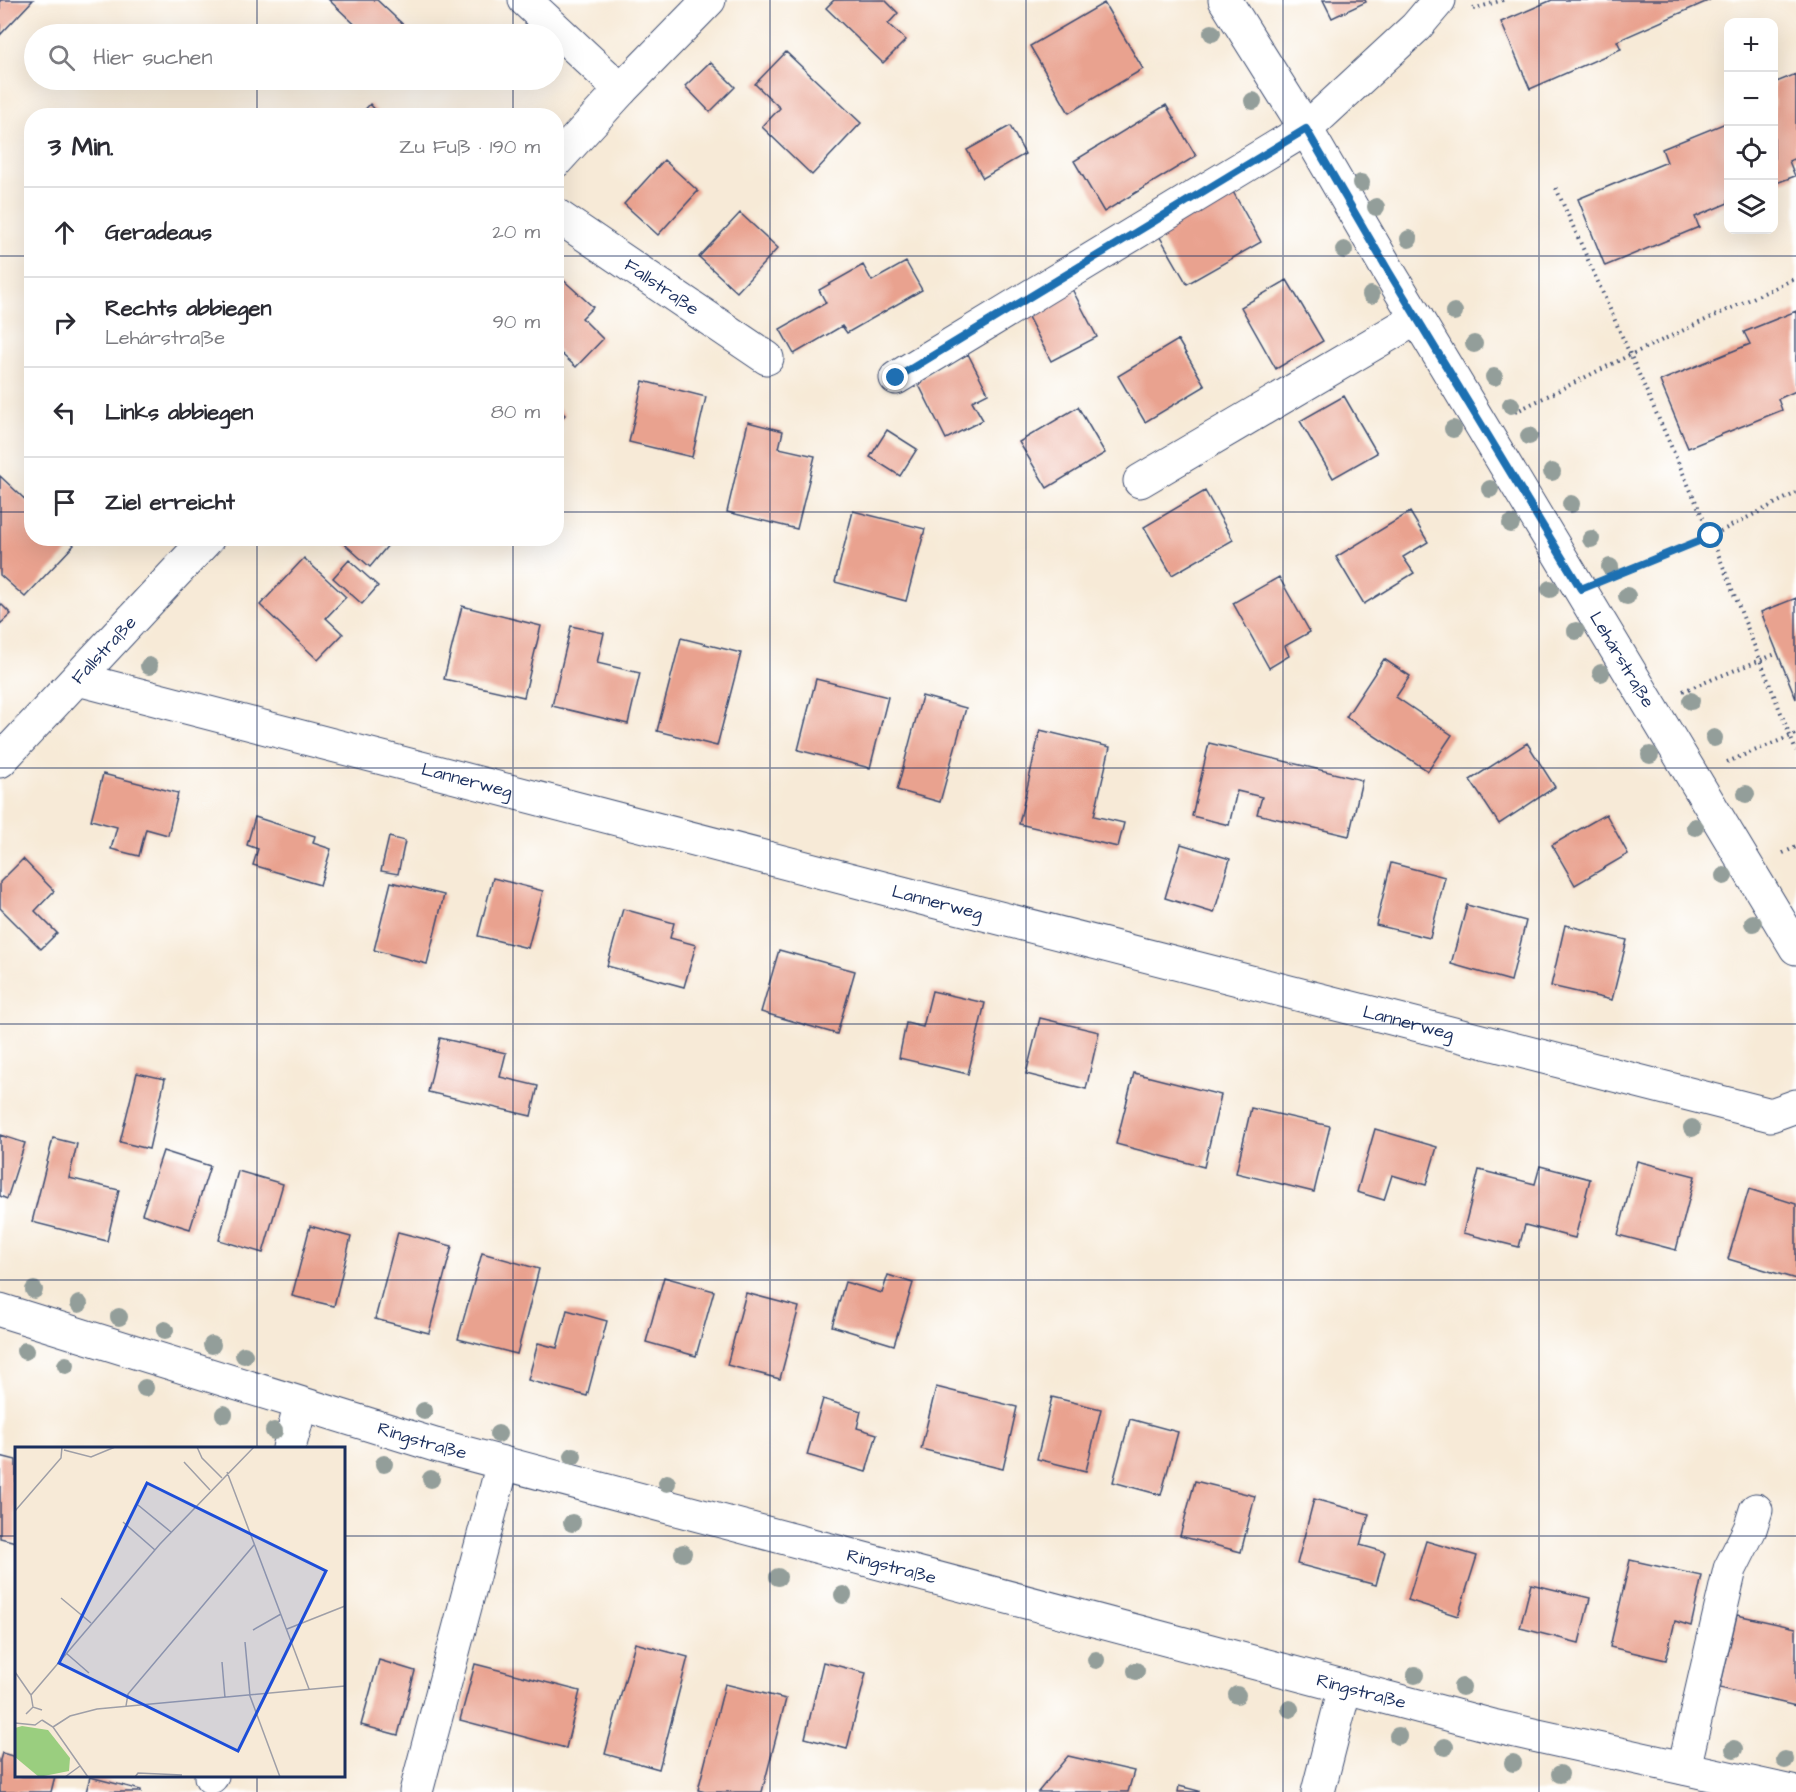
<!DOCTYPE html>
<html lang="de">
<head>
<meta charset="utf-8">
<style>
	body { margin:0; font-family:"Architects Daughter",sans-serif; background:#f7f7f7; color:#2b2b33 }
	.controls { position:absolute; right:18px; top:18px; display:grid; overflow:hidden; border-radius:12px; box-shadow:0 6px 24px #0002 }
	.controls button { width:54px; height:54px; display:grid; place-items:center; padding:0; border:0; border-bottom:2px solid #e1e1e2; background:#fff; color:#2b2b33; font:30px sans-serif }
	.stop { position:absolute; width:18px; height:18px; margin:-14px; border:4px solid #1f6fb2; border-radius:50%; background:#fff }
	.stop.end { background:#1f6fb2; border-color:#fff; box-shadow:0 2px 6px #0008 }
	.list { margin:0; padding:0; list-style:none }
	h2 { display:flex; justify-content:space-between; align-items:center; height:78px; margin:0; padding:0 24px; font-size:26px }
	h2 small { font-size:20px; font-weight:400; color:#7c7c81 }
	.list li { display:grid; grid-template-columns:39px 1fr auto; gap:18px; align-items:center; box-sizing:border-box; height:90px; padding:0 24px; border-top:2px solid #e1e1e2 }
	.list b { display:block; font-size:22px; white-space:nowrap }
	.list p { margin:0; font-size:20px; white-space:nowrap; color:#7c7c81 }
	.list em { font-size:20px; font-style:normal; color:#7c7c81 }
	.icon { flex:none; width:33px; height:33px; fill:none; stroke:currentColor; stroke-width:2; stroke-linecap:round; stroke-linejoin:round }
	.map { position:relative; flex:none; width:1796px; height:1792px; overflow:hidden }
	.search { position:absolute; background:#fff; box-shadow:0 6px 24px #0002; left:24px; top:24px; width:540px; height:66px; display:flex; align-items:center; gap:15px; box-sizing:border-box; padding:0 21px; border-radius:33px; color:#7c7c81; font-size:22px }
	.panel { position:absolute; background:#fff; box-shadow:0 6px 24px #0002; left:24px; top:108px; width:540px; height:438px; border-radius:24px }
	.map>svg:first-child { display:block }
	.building { fill:#e9a28f }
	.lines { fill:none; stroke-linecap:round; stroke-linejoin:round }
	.minor-casing { stroke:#3c4b70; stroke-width:35 }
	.path { stroke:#3c4b70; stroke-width:4; stroke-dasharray:1.5 4.5; stroke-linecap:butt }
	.minor { stroke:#fff; stroke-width:33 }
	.tree { fill:#939e9a }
	.route { stroke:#1f6fb2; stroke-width:8 }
	.grid { fill:none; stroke:#1b2f5e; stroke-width:1.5; stroke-opacity:0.55 }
	.labels { text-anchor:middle; stroke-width:4.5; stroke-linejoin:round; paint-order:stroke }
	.street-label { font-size:18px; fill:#1b2f5e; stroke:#fff }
	.inset-road { fill:none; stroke:#9f9fa7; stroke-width:1.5 }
	.view { fill:#1d4ed8; fill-opacity:0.15; stroke:#1d4ed8; stroke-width:3 }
	.inset-edge { fill:none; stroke:#1b2f5e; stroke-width:3 }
</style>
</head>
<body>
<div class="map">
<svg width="1796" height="1792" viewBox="0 0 1796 1792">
	<rect width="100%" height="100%" fill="#fff"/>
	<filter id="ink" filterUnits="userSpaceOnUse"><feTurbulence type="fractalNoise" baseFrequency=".0167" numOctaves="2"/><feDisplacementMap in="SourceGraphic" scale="12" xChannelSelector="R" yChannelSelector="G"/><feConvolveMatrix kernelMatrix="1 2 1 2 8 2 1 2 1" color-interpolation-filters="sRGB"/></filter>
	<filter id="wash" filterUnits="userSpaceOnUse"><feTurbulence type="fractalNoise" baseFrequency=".008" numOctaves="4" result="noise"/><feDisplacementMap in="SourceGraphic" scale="24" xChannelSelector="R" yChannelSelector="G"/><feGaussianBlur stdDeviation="1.35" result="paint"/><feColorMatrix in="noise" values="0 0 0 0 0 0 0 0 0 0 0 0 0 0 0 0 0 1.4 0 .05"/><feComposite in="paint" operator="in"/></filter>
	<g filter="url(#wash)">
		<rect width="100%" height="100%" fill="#f7ead7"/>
		<g id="blocks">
			<path class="building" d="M0,0H33L0,35Z
				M329,0H377L413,34H365Z
				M834,0H885L898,13L888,24L906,40L883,63L826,8Z
				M1323,0H1365L1366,2L1332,18Z
				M1552,0H1710L1617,41L1621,49L1530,89L1501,22Z
				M1104,3L1143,69L1069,113L1030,46Z
				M786,52L861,123L812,175L762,127L780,108L755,84Z
				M710,62L735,87L710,112L685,86Z
				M1796,74V158L1789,161L1795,176L1774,184V83Z
				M370,104L381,116H359Z
				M1166,105L1196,156L1104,212L1074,161Z
				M1728,122V203L1695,217L1699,227L1605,266L1578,199L1667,162L1662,149Z
				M1010,126L1025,154L983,178L967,150Z
				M664,160L698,191L658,235L624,204Z
				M1232,190L1261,242L1187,284L1157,232Z
				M740,213L778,248L737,292L699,257Z
				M906,262L922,290L847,333L842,326L794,354L780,329L826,303L819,290L863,265L872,281Z
				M560,277L593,307L582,318L603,339L576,367L556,349V281Z
				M1287,280L1323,341L1276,369L1241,307Z
				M1072,289L1097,337L1051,361L1026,313Z
				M1796,311V391L1778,399L1782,410L1688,448L1660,381L1750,344L1744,332Z
				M1178,340L1205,386L1145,422L1118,376Z
				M968,354L988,393L972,401L983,420L946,439L917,381Z
				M643,381L706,397L692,457L629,442Z
				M1344,396L1377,453L1333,478L1300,421Z
				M556,407L565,415L556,424Z
				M1078,407L1105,453L1047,488L1019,442Z
				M748,422L783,431L779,448L815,456L797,529L727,512Z
				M887,430L917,449L900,476L870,457Z
				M0,476L32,506V538H68L74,545L25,597L0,575Z
				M1205,491L1233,540L1172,575L1144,527Z
				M853,511L925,529L906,601L835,582Z
				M1410,512L1428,542L1403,557L1414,573L1364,604L1336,557Z
				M338,538H394L370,567Z
				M304,558L346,597L326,618L343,634L318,660L260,605Z
				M349,560L378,586L362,604L333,578Z
				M1279,577L1310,632L1285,646L1289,656L1269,668L1233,603Z
				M1796,598V699L1761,612Z
				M0,603L11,614L0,624Z
				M462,606L541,626L524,697L444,679Z
				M571,626L604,633L597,663L640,673L628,724L552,706Z
				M681,638L741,653L717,746L657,731Z
				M1384,659L1410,676L1396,697L1452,735L1428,771L1346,717Z
				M816,679L888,697L870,768L798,750Z
				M922,696L966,708L940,802L897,790Z
				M1040,730L1110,747L1094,816L1124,823L1118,847L1019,824Z
				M1209,743L1362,780L1349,836L1257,814L1262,797L1237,791L1229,825L1192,816Z
				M1527,743L1555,787L1499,824L1470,780Z
				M103,774L178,793L168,835L146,829L139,856L111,849L117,827L91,820Z
				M1606,814L1628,854L1575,885L1552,845Z
				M255,817L315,836L313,843L331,849L320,885L253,865L258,849L247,845Z
				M389,837L405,841L398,874L381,871Z
				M1181,844L1230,859L1214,913L1165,898Z
				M23,859L54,891L35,911L57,933L41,949L0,908V882Z
				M1391,863L1445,877L1430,938L1376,925Z
				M493,878L543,891L528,948L478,936Z
				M391,882L444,895L427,964L374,950Z
				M1467,905L1526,921L1511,981L1451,964Z
				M623,909L674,923L670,938L696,945L684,987L607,966Z
				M1565,925L1627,940L1612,1000L1551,986Z
				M779,950L855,971L837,1034L761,1012Z
				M932,991L985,1003L968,1074L899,1058L906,1023L923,1027Z
				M1040,1018L1099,1032L1086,1089L1026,1074Z
				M440,1038L506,1053L500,1077L538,1086L531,1116L428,1092Z
				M137,1073L165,1079L149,1149L120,1142Z
				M1134,1073L1221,1095L1204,1167L1116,1144Z
				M1251,1108L1330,1126L1314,1192L1236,1173Z
				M1375,1129L1437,1147L1426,1185L1392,1175L1384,1200L1357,1192Z
				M0,1135L25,1143L7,1199L0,1196Z
				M53,1138L77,1144L69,1178L119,1190L107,1241L32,1222Z
				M163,1151L210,1166L190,1229L142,1214Z
				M1637,1161L1695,1176L1676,1250L1618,1235Z
				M1540,1166L1590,1179L1575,1238L1525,1225L1519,1247L1463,1233L1479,1170L1535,1184Z
				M238,1171L283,1184L263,1253L219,1240Z
				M1749,1189L1796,1204V1279L1728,1259Z
				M310,1226L351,1237L334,1306L292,1296Z
				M398,1232L452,1246L429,1333L375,1319Z
				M482,1253L539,1269L517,1354L458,1339Z
				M888,1275L913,1283L894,1345L832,1326L845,1282L882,1293Z
				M664,1277L714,1291L696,1356L646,1342Z
				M746,1293L799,1307L780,1379L727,1365Z
				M567,1310L607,1321L587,1396L528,1380L538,1343L557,1348Z
				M936,1387L1017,1407L1003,1469L921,1449Z
				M1052,1397L1101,1409L1086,1471L1037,1459Z
				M823,1399L861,1411L857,1428L877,1434L866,1472L807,1455Z
				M1130,1419L1178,1432L1161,1495L1113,1482Z
				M0,1456L16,1460V1542L0,1538Z
				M1195,1481L1255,1496L1241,1552L1180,1536Z
				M1314,1499L1369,1514L1360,1545L1385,1552L1376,1585L1297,1564Z
				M1426,1541L1477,1556L1458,1616L1408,1600Z
				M1630,1560L1702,1576L1691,1626L1675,1621L1666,1660L1610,1647Z
				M1531,1584L1590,1598L1579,1643L1520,1628Z
				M1737,1615L1796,1628V1706L1720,1688Z
				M635,1643L688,1657L659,1769L605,1754Z
				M379,1660L415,1671L398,1735L361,1725Z
				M823,1662L866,1673L847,1749L805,1738Z
				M475,1664L580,1691L566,1748L460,1720Z
				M725,1684L786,1699L762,1792H705L698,1790Z
				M2,1753L16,1757V1776H55L51,1792H0V1760Z
				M1068,1756L1134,1771L1128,1792H1038Z
				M90,1777L141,1790V1792H86Z
				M1179,1786L1199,1791V1792H1178Z"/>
		</g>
	</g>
	<g filter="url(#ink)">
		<use href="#blocks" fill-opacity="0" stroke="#3c4b70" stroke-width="1.5"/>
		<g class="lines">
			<g class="minor-casing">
				<g id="minor">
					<path d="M525,0L621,90"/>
					<path id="s1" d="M1225,0L1306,129L1389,272L1796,948"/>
					<path d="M556,161L621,90L709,0"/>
					<path id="s2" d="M556,215L767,358"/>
					<path d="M896,378L1306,129L1416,27L1439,0"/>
					<path d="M1140,481L1417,318"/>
					<path id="s3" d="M78,679L933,901L1771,1115L1796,1106"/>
					<path id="s4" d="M0,761L208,538"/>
					<path id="s5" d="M0,1310L435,1445L1493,1726L1792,1792"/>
					<path d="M289,1448L301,1404"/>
					<path d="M1684,1768L1730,1569L1750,1529L1756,1510"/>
					<path d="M211,1777L212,1776"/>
					<path d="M416,1792L503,1463"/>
					<path d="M1318,1792L1345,1687"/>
				</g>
			</g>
			<path class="path" d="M1473,9L1503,0
				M1556,188L1711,536L1796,751
				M1515,412L1630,355L1796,278
				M1615,575L1711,536L1796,493
				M1683,691L1778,653
				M1727,762L1796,734
				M1783,853L1796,847"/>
			<use href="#minor" class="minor"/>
		</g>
		<g class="tree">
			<circle cx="1212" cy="33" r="9"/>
			<circle cx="1253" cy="101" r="9"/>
			<circle cx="1361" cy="183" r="9"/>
			<circle cx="1376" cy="207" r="9"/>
			<circle cx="1409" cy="239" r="9"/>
			<circle cx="1344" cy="250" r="9"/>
			<circle cx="1371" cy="295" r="9"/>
			<circle cx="1454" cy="312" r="9"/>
			<circle cx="1474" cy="344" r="9"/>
			<circle cx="1494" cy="377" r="9"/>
			<circle cx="1511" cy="405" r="9"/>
			<circle cx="1453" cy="429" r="9"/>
			<circle cx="1529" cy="436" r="9"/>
			<circle cx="1552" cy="472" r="9"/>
			<circle cx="1490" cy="489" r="9"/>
			<circle cx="1571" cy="504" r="9"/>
			<circle cx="1511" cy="524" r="9"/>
			<circle cx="1591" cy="539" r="9"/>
			<circle cx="1610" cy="567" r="9"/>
			<circle cx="1550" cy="589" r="9"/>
			<circle cx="1627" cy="596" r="9"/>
			<circle cx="1576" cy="631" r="9"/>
			<circle cx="149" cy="666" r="9"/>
			<circle cx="1601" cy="673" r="9"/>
			<circle cx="1691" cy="701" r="9"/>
			<circle cx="1714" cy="738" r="9"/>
			<circle cx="1650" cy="755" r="9"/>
			<circle cx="1746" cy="794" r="9"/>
			<circle cx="1695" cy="827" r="9"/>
			<circle cx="1724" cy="876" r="9"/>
			<circle cx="1753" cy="923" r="9"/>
			<circle cx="1692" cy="1128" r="9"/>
			<circle cx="34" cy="1290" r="9"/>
			<circle cx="79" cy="1304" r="9"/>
			<circle cx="119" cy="1317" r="9"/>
			<circle cx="165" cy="1330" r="9"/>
			<circle cx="212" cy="1345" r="9"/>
			<circle cx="25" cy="1351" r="9"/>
			<circle cx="244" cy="1355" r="9"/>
			<circle cx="66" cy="1365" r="9"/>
			<circle cx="145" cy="1388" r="9"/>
			<circle cx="424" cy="1411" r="9"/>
			<circle cx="224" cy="1414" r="9"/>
			<circle cx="274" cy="1431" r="9"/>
			<circle cx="498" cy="1434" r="9"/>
			<circle cx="573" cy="1456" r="9"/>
			<circle cx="384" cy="1464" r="9"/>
			<circle cx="431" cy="1479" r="9"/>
			<circle cx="667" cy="1483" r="9"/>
			<circle cx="572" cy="1523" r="9"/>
			<circle cx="683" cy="1553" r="9"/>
			<circle cx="778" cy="1577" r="9"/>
			<circle cx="843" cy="1595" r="9"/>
			<circle cx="1096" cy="1660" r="9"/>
			<circle cx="1136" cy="1671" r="9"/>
			<circle cx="1415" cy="1675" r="9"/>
			<circle cx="1462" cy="1687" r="9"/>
			<circle cx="1237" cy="1695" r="9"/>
			<circle cx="1290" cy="1709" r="9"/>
			<circle cx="1398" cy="1736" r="9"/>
			<circle cx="1445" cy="1747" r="9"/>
			<circle cx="1734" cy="1749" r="9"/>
			<circle cx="1785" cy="1760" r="9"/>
			<circle cx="1513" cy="1763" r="9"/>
			<circle cx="1560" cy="1774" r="9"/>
		</g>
	</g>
	<g class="lines" filter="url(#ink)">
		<path class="route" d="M896,378L1306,129L1389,272L1581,589L1711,536"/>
	</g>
	<path class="grid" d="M257,0V34M513,0V34M770,0V1792M1026,0V1792M1283,0V1792M1539,0V1792M257,80V116M513,80V116M0,256H32M556,256H1796M0,512H32M556,512H1796M257,538V1448M513,538V1792M0,768H1796M0,1024H1796M0,1280H1796M0,1536H16M344,1536H1796M257,1776V1792"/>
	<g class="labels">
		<g class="street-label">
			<text dy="6" stroke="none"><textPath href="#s2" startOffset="128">Fallstraße</textPath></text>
			<text dy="6" stroke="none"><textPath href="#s4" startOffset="152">Fallstraße</textPath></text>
			<text dy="6" stroke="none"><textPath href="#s1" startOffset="770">Lehárstraße</textPath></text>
			<text dy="6" stroke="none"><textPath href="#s3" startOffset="402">Lannerweg</textPath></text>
			<text dy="6" stroke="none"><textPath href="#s3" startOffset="888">Lannerweg</textPath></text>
			<text dy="6" stroke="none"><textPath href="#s3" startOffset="1374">Lannerweg</textPath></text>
			<text dy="6" stroke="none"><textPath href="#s5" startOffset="442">Ringstraße</textPath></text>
			<text dy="6" stroke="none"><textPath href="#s5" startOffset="928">Ringstraße</textPath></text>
			<text dy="6" stroke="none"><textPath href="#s5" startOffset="1414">Ringstraße</textPath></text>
		</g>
	</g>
	<g transform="translate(15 1447)">
		<rect width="330" height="330" fill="#f7ead7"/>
		<path d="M7,279L33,283L55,311L54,324L24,330L0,310V281Z" fill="#9ace7f"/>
		<path class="inset-road" d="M182,0L187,11L207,31M49,3L76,10L100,0M169,15L195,43M212,25L294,242M123,58L156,85M0,64L46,11L47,0M108,75L140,103M46,151L76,176M272,182L330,159M238,183L266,167M230,195L235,249L265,330M51,206L74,226M207,215L210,251M0,225L16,248L18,260M16,248L145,97L239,0M111,259L113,247L239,98M11,267L18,260L27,263M27,273L38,280L73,330M0,276L20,278L27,273M38,280L55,269L82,262L330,239M50,330L65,319M120,330L123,326L167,328"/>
		<path class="view" d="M132,36L311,124L223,304L44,216Z"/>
		<rect width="330" height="330" class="inset-edge"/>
	</g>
</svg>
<div class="controls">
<button>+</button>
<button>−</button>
<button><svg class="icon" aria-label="locate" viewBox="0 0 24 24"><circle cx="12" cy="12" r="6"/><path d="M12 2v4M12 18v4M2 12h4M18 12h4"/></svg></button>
<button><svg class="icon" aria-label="layers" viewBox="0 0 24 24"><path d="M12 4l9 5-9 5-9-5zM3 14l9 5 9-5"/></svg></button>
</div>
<div class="stop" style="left:1711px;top:536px"></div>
<div class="stop end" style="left:896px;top:378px"></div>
<div class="search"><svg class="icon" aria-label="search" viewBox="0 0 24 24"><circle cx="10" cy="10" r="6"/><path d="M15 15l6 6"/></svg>Hier suchen</div>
<section class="panel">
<h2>3 Min.<small>Zu Fuß · 190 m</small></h2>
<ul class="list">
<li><svg class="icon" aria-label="ahead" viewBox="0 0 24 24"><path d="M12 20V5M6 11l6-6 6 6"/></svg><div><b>Geradeaus</b></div><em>20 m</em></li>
<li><svg class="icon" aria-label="right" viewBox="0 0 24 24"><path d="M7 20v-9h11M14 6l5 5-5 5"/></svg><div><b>Rechts abbiegen</b><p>Lehárstraße</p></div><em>90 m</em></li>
<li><svg class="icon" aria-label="left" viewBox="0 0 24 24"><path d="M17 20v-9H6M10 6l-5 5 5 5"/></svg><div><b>Links abbiegen</b></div><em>80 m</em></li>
<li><svg class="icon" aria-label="arrive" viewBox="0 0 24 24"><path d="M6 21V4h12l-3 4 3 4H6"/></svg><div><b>Ziel erreicht</b></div></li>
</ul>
</section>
</div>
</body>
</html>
